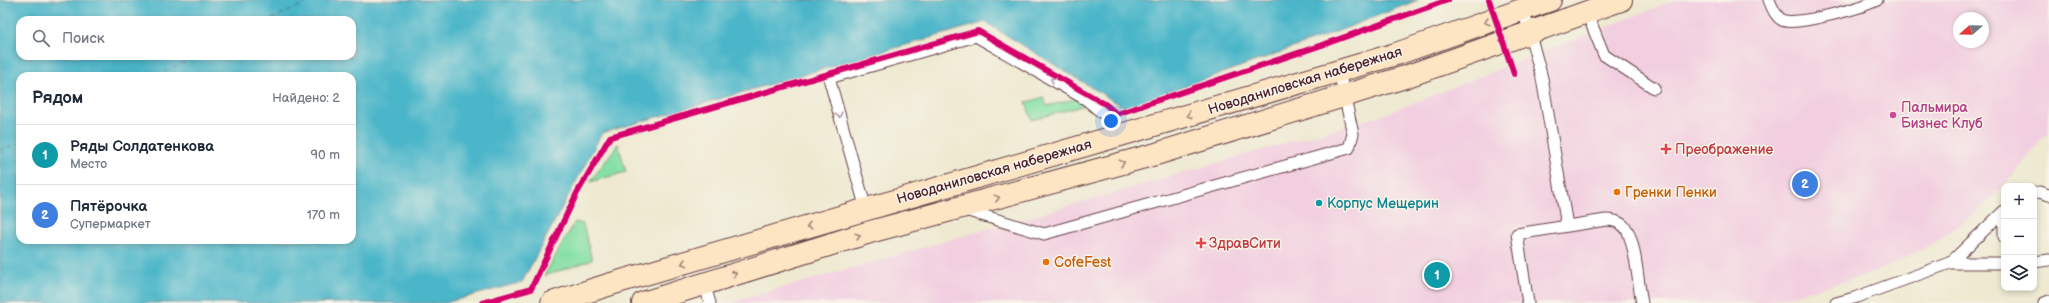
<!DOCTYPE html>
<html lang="ru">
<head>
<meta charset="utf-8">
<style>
	body { margin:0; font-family:"Balsamiq Sans",sans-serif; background:#f6f6f7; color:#1f2937 }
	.controls { position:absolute; right:12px; bottom:12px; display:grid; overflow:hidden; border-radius:8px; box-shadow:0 2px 6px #0003 }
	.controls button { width:36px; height:36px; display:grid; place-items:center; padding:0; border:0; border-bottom:1px solid #e0e1e3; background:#fff; color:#1f2937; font:20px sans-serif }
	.compass { position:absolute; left:1953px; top:12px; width:36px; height:36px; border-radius:50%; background:#fff; box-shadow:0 2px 6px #0003; rotate:250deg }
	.you { position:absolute; left:1111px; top:121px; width:14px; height:14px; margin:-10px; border:3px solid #fff; border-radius:50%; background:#1a73e8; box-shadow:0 0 0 6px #1a73e833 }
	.badge { display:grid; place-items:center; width:26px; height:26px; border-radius:50%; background:#2563eb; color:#fff; font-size:13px; font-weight:700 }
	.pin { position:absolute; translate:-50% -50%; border:2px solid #fff; box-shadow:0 1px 4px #0006 }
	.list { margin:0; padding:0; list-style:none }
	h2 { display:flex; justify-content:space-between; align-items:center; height:52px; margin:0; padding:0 16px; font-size:17px }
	h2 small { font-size:13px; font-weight:400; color:#747a83 }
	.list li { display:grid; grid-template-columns:26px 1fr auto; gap:12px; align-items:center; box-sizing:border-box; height:60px; padding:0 16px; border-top:1px solid #e0e1e3 }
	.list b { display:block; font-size:15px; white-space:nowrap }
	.list p { margin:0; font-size:13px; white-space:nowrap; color:#747a83 }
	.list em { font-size:13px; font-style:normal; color:#747a83 }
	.icon { flex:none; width:22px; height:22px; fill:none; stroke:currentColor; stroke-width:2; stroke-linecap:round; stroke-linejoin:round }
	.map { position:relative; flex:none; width:2049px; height:303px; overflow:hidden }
	.search { position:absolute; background:#fff; box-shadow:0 2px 6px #0003; left:16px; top:16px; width:340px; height:44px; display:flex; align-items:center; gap:10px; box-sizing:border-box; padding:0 14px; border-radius:12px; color:#747a83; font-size:15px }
	.panel { position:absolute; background:#fff; box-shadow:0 2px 6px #0003; left:16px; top:72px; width:340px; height:172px; border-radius:12px }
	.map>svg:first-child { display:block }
	.built { fill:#f2cfe0; fill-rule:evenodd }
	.green { fill:#86e0a5; stroke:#688068 }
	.water { fill:#4cb6c9; stroke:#4b6a7a; fill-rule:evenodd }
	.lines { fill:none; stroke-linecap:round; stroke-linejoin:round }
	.ferry { stroke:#4b5462; stroke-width:1; stroke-dasharray:5 4; stroke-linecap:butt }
	.service-casing { stroke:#633d44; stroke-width:13 }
	.secondary-casing { stroke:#633d44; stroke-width:24 }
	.service { stroke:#fff; stroke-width:11 }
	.secondary { stroke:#fde5c4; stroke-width:22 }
	.cycleway-casing { stroke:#f7f3e8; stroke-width:8 }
	.cycleway { stroke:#d6006c; stroke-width:6 }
	.oneway { stroke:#a48278 }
	.oneway2 { stroke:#ae9aa0 }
	.hotel-dot { fill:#d1479c; stroke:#f7f3e8; stroke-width:1.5 }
	.health-dot { fill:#e0444e; stroke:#f7f3e8; stroke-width:1.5 }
	.food-dot { fill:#e8710a; stroke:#f7f3e8; stroke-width:1.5 }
	.culture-dot { fill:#0f9aa8; stroke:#f7f3e8; stroke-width:1.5 }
	.labels { text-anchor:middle; stroke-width:3; stroke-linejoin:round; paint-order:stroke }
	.street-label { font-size:14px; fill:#4a1f2b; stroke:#f7f3e8 }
	.hotel-label { font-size:14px; fill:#b23c85; stroke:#f7f3e8; text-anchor:start }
	.health-label { font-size:14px; fill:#be3a42; stroke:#f7f3e8; text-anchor:start }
	.food-label { font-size:14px; fill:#c56008; stroke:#f7f3e8; text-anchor:start }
	.culture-label { font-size:14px; fill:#0d838f; stroke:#f7f3e8; text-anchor:start }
</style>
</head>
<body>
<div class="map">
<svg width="2049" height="303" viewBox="0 0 2049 303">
	<rect width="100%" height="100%" fill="#f7f3e8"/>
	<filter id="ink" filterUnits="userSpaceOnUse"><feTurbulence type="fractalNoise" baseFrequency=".025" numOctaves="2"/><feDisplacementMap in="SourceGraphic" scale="8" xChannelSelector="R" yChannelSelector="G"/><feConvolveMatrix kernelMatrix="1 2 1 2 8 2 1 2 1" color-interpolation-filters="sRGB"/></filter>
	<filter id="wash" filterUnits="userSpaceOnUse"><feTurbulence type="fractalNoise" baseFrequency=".012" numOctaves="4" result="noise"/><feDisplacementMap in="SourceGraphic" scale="16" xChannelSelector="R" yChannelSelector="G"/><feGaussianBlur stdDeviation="0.9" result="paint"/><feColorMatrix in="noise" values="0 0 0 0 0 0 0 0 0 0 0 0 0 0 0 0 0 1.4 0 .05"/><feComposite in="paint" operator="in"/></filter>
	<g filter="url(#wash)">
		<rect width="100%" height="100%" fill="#eee9d0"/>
		<path class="built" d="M1675,0H2049V134L2043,137L2013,176L1978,211L1939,240L1895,264L1848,281L1761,303H730L1380,116ZM1959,18H1983V42H1959Z"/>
		<path class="green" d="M1043,97L1047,106L1075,99L1085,105L1032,120L1026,103Z
			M618,144L626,172L590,182Z
			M575,222L583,224L592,260L544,276Z"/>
		<path class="water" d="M0,0H1418L1320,38L1125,108L985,22L602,133L522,282L445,303H0ZM20,20H352V56H20ZM20,76H352V240H20Z"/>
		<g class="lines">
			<path class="ferry" d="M271,20L312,0
				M156,76L197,56
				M0,151L20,142"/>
		</g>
	</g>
	<g filter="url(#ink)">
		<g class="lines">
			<g class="service-casing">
				<path id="service" d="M1769,0C1772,7 1775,16 1782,20C1794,27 1864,7 1877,0
					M1523,9L1542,78L1567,226
					M1587,13L1604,55L1654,88
					M2034,193L2039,192L2049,195
					M866,209L829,78L976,36L1087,100L1107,117L1114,136
					M965,210L1044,234L1349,148L1353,134L1339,71
					M2004,217V237
					M2034,262L2049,260
					M1950,263H2004
					M704,283L710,303
					M1528,303L1517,234L1606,220C1614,220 1622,222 1627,230C1636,246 1638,284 1642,303
					M1836,303L1854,298L1950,263L2004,211
					M2044,303L2049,301"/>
			</g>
			<g class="secondary-casing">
				<path id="secondary" d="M552,303L611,284L1339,71L1396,54L1550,0
					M643,303L870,232L1156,154L1405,77L1621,0"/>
			</g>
			<use href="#service" class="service"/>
			<use href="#secondary" class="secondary"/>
			<g class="cycleway-casing">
				<path id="cycleway" d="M1489,0L1514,74
					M482,303L531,289L577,193L610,137L978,31L1105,104L1117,114L1328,43L1448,0"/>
			</g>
			<use href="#cycleway" class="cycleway"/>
		</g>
		<defs><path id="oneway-chevron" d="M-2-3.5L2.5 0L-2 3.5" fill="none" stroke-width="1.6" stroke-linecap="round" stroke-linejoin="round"/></defs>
		<g class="oneway">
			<use href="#oneway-chevron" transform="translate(1487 22) rotate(161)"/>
			<use href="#oneway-chevron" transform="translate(1189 115) rotate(164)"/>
			<use href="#oneway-chevron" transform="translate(1122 163) rotate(-15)"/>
			<use href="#oneway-chevron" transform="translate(997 198) rotate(-15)"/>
			<use href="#oneway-chevron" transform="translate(809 226) rotate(164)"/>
			<use href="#oneway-chevron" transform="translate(858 236) rotate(-17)"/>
			<use href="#oneway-chevron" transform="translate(684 263) rotate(164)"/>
			<use href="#oneway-chevron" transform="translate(734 274) rotate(-17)"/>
		</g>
		<g class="oneway2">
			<use href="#oneway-chevron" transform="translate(1053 80) rotate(-150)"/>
			<use href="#oneway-chevron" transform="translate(839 115) rotate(74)"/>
		</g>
	</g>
	<circle class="hotel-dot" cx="1893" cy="115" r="4"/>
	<g class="health-dot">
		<path d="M1664 143h4v4h4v4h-4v4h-4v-4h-4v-4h4z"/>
		<path d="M1199 237h4v4h4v4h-4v4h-4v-4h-4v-4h4z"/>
	</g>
	<g class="food-dot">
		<circle cx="1617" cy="192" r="4"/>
		<circle cx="1046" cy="262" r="4"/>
	</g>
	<circle class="culture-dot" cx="1319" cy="203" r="4"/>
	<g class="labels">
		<g class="street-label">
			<text transform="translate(1305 80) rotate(-17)" y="5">Новоданиловская набережная</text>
			<text transform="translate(994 171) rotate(-16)" y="5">Новоданиловская набережная</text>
		</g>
		<g class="hotel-label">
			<text x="1901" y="112">Пальмира<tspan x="1901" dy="16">Бизнес Клуб</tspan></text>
		</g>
		<g class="health-label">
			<text x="1675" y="154">Преображение</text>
			<text x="1209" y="248">ЗдравСити</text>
		</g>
		<g class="food-label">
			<text x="1625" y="197">Гренки Пенки</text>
			<text x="1054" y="267">CofeFest</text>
		</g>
		<g class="culture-label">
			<text x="1327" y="208">Корпус Мещерин</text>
		</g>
	</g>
</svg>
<div class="controls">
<button>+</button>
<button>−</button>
<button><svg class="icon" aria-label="layers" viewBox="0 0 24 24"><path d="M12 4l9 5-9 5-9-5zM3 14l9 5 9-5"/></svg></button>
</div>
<svg class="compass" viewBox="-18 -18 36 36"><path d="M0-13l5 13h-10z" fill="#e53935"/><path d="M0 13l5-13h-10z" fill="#747a83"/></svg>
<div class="you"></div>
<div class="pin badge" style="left:1437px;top:275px;background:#0f9aa8">1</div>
<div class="pin badge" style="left:1805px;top:184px;background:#3f7fe0">2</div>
<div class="search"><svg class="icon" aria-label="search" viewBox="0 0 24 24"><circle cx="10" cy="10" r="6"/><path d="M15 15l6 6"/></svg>Поиск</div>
<section class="panel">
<h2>Рядом<small>Найдено: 2</small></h2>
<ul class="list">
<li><span class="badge" style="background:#0f9aa8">1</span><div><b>Ряды Солдатенкова</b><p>Место</p></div><em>90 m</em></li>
<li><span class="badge" style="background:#3f7fe0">2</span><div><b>Пятёрочка</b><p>Супермаркет</p></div><em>170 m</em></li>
</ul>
</section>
</div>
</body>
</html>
